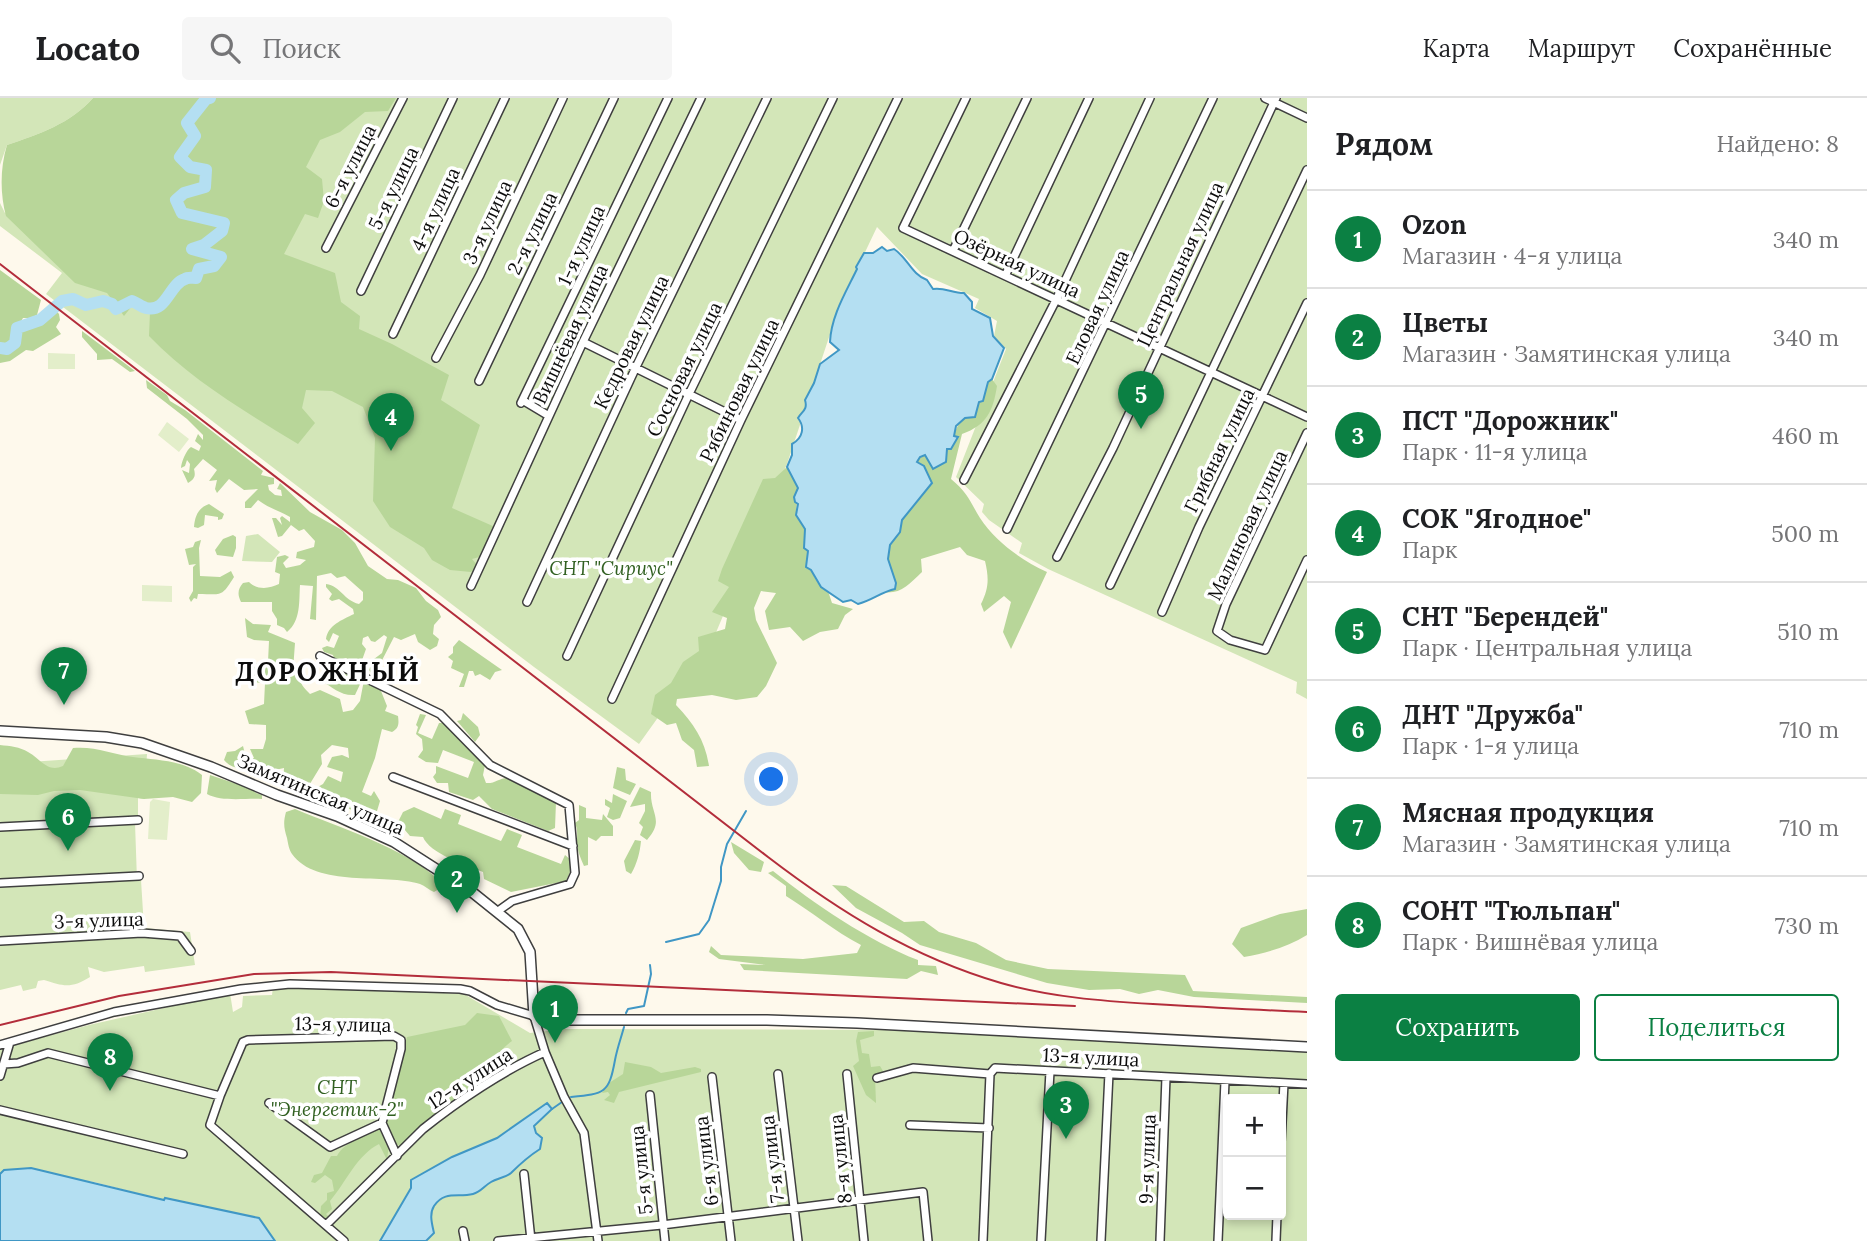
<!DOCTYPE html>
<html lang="ru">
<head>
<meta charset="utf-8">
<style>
	body { margin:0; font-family:Lora,serif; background:#f6f6f6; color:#202124 }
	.controls { position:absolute; right:21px; bottom:21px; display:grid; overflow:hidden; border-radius:7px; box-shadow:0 4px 10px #0003 }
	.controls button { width:63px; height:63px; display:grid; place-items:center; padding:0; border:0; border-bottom:2px solid #e0e0e0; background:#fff; color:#202124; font:35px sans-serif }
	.you { position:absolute; left:772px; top:682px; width:24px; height:24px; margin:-18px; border:5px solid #fff; border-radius:50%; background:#1a73e8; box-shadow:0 0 0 10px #1a73e833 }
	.badge { display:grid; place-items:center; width:46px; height:46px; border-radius:50%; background:#0b8043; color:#fff; font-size:23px; font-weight:700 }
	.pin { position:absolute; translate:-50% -58px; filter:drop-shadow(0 2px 4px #0008) }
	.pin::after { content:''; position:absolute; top:37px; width:24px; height:21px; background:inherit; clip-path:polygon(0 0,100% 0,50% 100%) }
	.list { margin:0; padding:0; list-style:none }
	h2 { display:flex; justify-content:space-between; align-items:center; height:91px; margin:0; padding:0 28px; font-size:30px }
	h2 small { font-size:23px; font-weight:400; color:#757577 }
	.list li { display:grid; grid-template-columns:46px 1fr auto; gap:21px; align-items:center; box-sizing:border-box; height:98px; padding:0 28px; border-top:2px solid #e0e0e0 }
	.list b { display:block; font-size:26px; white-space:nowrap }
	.list p { margin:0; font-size:23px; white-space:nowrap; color:#757577 }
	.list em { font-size:23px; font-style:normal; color:#757577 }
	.actions { display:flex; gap:14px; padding:21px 28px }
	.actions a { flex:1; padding:16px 0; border:2px solid #0b8043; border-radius:7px; text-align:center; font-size:24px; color:#0b8043 }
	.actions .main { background:#0b8043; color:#fff }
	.icon { flex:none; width:38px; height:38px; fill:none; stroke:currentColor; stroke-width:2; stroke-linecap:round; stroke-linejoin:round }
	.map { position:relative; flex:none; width:1307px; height:1143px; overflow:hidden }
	header { display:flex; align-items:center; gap:42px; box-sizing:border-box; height:98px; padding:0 35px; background:#fff; border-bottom:2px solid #e0e0e0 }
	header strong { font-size:33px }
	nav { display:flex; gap:38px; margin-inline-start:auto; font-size:24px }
	.search { width:490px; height:63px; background:#f6f6f6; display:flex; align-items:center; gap:18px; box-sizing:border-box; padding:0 24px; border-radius:7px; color:#757577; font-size:26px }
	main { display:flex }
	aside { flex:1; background:#fff }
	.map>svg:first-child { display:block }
	.green { fill:#d3e6b8; fill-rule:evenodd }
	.forest { fill:#b8d699 }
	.pitch { fill:#e3eeca }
	.water { fill:#b4dff2; stroke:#4097c5; stroke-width:2 }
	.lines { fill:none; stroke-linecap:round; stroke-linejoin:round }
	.stream { stroke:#4097c5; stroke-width:2 }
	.river { stroke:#b4dff2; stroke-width:12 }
	.minor-casing { stroke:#3f3f3f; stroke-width:10 }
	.tertiary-casing { stroke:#3f3f3f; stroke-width:12 }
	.minor { stroke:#fff; stroke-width:7 }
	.tertiary { stroke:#fff; stroke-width:9 }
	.rail { stroke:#b32d3b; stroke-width:2 }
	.labels { text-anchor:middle; stroke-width:7; stroke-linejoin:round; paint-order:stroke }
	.street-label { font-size:19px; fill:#0c0c0c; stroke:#fff }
	.park-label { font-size:19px; font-style:italic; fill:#316021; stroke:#fff }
	.district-label { font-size:26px; font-weight:bold; letter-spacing:2px; fill:#0c0c0c; stroke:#fff }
</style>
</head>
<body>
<header>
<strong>Locato</strong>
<div class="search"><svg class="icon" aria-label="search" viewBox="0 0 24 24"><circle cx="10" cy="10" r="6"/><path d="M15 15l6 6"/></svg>Поиск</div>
<nav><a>Карта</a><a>Маршрут</a><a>Сохранённые</a></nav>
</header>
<main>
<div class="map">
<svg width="1307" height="1143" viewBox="0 0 1307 1143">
	<rect width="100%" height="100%" fill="#fef9ec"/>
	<path class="green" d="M0,0H93C70,26 39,36 7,47L0,67Z
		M200,0H1307V601L1296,595L1297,584L1048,471L1019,455L1022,445L989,422L982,414L984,406L956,379L1006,251L994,238L997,223L975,210L979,201L922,176L877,129L839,209L787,366L712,544L639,646L534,569L46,196L62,175L0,128V105L5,115Z
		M258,436L280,454L272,464L242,463L246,438Z
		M147,656L144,701L138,700V724L135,725L137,782H141L144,830L190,834L195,867L145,874L144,868L104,874L88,869L90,879C71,891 63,888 44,882L38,883L36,890L23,893L21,887L0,892V666Z
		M307,888L464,896L530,935L564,931L887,932L1307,953V1143H426L434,1135C432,1126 429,1116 434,1108C445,1092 458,1100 473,1096C481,1094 484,1088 491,1084C497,1080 505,1080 510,1075C520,1066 529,1058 540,1051L534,1028L551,1011L547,1005L497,1040L452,1059L411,1090L380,1143H275L259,1120L165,1100L164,1102L94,1084L4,1072L0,1076V951L89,927L230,895L233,914L242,909L243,898L272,897L273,889ZM1228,1001H1281V1117H1228Z"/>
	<path class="forest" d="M93,0H396L388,13L365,14L340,34L320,42L306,69L322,81L324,103L318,120L305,116L284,156L335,175L341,204L360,218L359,231L392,246L449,277L441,302L480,327L452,410L495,429L483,458L472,461L478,468L471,474L450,472L432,462L424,450L390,429L373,403L375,340L363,309L332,293L306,292L302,310L315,325L298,346C246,314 191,282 149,238L150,214L132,208L124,218L107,195L75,185L6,118C0,96 0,70 7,47C39,36 70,26 93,0Z
		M0,172L41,202L37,217L30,220H23L20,225L24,229L32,230L38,226L41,216L51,218L48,211L54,210L59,216L60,222L56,229L61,236L33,253L26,252L10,263L0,265Z
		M82,233L135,273L130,274L112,261L97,262V256L82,239Z
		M992,281L997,288C993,313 987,327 962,336L951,381C968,395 969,402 980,420C996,444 1021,462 1047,474L1011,551L1003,534L1011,504L1004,498L984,514L981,506C989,490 989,480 985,463L967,457L960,449L921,461L922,474C908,487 901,497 881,494L895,491L896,486L888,461L890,447L899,434L902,422L932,385L916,364L920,359L926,357L930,365L957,339L954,338C959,315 983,310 988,284Z
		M146,282L167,297L170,303L185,312L263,373L261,377L274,380V386L268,387L269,392L275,397L282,398L281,392L277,391L280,385L310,414L342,432L355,445L368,468L387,481L398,482L416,490L426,503L438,512L441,519L434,527L433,536L439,541L437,548L430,552L418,544L415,536L401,542L394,539L377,572L372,576L369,572L374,561L382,555L387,539L384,537L375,544L371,543L368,538L363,540L362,546L366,551L361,565L357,566L346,560L340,562L334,561L333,557L324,554L322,550L327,548L334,550L339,538L333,535L329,544L326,541C328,527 342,522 354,516L353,511L339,501L332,503L329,501L332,496L326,489V486C341,488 343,502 359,506L363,502V494L345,478L337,480L331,475L317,478L316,522L310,521L313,488L300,487C299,503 301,523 287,534L284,530L277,527V521L272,513V504H241C237,496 238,491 243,485L249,484C257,492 269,491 279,486L280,476L275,474L277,459L285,457L289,459L283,465L286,470L300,467L306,462L296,460L297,454L314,449L315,443L304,431L299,433L291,427L282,438L278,439L272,420H276L282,427L280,420L282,418L290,424V419C278,412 270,411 258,402L251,410H245V404L258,391L244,392L229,381L217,395L215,391L217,382L209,383L217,372L203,361L194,371C196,379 194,381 188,385L182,372L189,375L190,366L187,362L185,368L181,370C181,364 187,351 191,349L199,353L201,348L195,343L198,336L203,342V337L187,321L147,290Z
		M787,369L798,390L796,418L805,431L804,450L808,453C810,469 813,485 828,493L832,505L853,511L845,517L838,531L820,534L803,543L790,529L769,532L765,513L776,495L761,493L754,510L756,522L777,565L766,588L757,599L736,602L712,597L677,601L676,607C694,626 705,642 709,668L697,669L694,652L682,642L676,625L667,627L651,616L655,597L671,585L683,564L699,553L698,539L725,531L727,520L712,514L729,489L718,483L722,471L763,381L775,380Z
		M209,406L224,416L222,421L218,422V419L205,417L204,427L198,430L194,429C195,418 198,410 209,406Z
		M233,437L236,439V450L233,459L217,457L215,452L223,441Z
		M201,442L199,450L200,478L220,479L231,473L234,479C221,500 222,496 198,496L197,501L194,500L191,504L189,500L193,493V469L196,466L189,467L185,451L193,449L195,444Z
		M245,520L253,526L271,527L268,534L295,545L293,572L299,577C300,586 304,590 310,596L320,592L340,601L343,614L353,612L360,603L364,582L379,588L387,608L385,613L398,618C399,626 399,630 392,634L382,631L375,660L362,694L371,698L374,693L380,703L377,713L372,717L334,707L315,698L316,690L323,686L328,678L341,684L343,674L327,669L332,659L342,657L349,660L348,650L332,647L321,657L322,666L305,694L290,690L283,685L284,670L275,672L267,679L258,670L253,678C245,668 233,673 224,662L227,654L235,653L243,648L245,656L250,662L254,660L250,651H263L266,641V627L249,626L245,613L264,606L265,585L250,584L248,567L268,564L269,543L254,542L247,539Z
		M459,542L502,572L495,574L490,582L480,576L475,578L473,573H469L464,589H459L464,576L451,570L453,563L448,559L453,555V549Z
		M334,568L362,582L355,597C340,598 333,589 321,583L323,576Z
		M463,615L478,629L480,637L475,644L457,623L461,622Z
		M420,616L426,617L418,635L432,641L439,625H448L469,651L481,657L485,667L483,677L486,685C495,686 500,679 509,680C524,681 543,696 556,704L555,730L548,733L492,711L479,698L473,702L449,694L448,685H437L433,679L436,675V668L468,680L474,664L443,652L438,665L426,664L418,659L423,652L422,641L416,636L418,629L416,627Z
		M0,647C10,648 20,649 28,654C41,661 47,675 63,668L73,650C95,648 112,656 133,659C156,662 183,662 202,677L201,695L192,704L173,699L144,701L80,692L54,693L38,697L0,696Z
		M617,669L625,671L626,682L636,686L630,697L613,690Z
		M210,677L252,691L256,695L262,697V701C245,700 221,704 207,696Z
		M640,689L651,694C650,716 665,722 647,742L640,737L643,729L639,725L645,713V706L630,709Z
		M613,696L627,703L620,720L613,722L607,719L610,710L605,707V701L612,705Z
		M579,707L586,710V720L602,722L603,716L613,728V738H601L596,743L588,739V767L584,768C581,761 577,752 577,744C577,736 578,733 575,725L579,722Z
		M414,709L441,721L445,711L461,717L458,726L501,743L507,731L522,737L517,749L561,766L565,757L571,762V772L566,783L511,794L484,781L483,774C467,768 429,755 423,739L410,738L398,724L403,714Z
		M295,711C338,729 405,750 439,782V791L434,794C429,792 425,788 420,786C385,775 316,790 292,756C289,752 288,745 287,740C284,730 283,725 286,714Z
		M635,742L641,743C640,754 637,766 631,776L626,773L624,763Z
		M731,744L764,764L761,774L749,772L734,755Z
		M773,773C813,805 870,844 918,862V867L936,868L938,877L921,873L907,881L744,872L740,866L766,867L719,861L709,854L711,848L721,857L803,861L857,855L861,847C834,833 812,814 786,798V788L768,775Z
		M832,787L846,788L904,824L924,823L939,834L976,845L1006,862L1048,871L1185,877L1193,893L1307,899V905L1194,899L1158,892L1139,896L1120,891L1089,892L1047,885L920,847L902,835L856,810Z
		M1307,811V837C1288,849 1266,855 1244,859L1232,846L1241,830L1280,816Z
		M477,915L499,918L512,943C500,952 497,956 500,971C470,1002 430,1013 403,1048L395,1046L385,1022L407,939L465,927Z
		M874,933V938L860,942L862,955L869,956L871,969L880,968L883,973L875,979L876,1005L866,997L853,968L859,963L856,943L858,934Z
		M625,964L651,969L661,975L695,969L701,971V974L619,994L614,1005L604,1002L610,997L608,994L602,995L609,985L623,976Z
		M379,1031L389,1047L387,1062L379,1046C357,1057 346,1084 330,1103L332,1111L326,1116L331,1121L326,1127L320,1120L321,1108L327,1102V1095L334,1093L332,1082L325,1077L315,1085L311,1084L314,1077L322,1075L331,1058H337C345,1043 365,1039 379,1031Z"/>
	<path class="pitch" d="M48,255L75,256V271H48Z
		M167,324L189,341L179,354L158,337Z
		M142,487L172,488V504L142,503Z
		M153,701L170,704L167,742L148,741L150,704Z"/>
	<path class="water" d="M882,149L887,153L894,151C907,159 912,177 927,182L933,191C944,189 952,195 964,195L972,204V211L990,220L993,238L1004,250L992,281L988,284L983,303L979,304L975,319L965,320L956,328L954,338L958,339L951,351H947L946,364L933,371L925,357L920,359L917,364L924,368L932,385L902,422L900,434L890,447L888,461L896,485L895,491C881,494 873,502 858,506L851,502L843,504L821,489L811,472L806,469L808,453L804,450L805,431L796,417L798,406L795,404L794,399L798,390L787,369L792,357V346C803,340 805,329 798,320C802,313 808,312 805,302L814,285L820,266L839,252L830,244C831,218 846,194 857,171L856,169L864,155H873Z
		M547,1005L552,1011L534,1028L536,1035L542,1040L540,1051C529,1058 520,1066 511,1075C505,1080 497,1080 491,1084C484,1088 481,1094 473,1096C458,1100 445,1092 434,1108C429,1116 432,1126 434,1135L426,1143H380L411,1090V1082L452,1059L497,1040Z
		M31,1070L164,1102L165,1100L259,1120L275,1143H0V1076L4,1072Z"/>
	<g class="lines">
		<path class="stream" d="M666,844L699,836L709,822L721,783V769L727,746L746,713
			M626,915L628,911L644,908L651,876L650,867
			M571,999C605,996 609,995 615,962C617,951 621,940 624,929
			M552,1011L562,1004"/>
		<path class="river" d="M0,250L7,251L15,245L17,230L40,222L62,203L73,201L86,207L103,203L112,206L116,211L132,203C137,205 142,209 146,210C167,215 169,186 185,181C188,179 192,180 196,180L199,171L214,168L221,159L192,151L204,147L222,133L224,125L182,115L176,102L184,95L205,89L206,72L190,69L180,59L195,38L187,25L206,1L210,0"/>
		<g class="minor-casing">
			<path id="minor" d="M966,0L903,130L1307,319
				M1265,0L1307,20
				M326,150L403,0
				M953,153L1027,0
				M1006,176L1089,0
				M361,193L453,0
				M393,236L505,0
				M583,244L741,322
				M436,260L480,177L563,0
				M479,283L614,0
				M524,303L549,318
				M521,305L668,0
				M1307,335L1226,506L1217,533L1230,542L1265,552L1307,462
				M964,382L1057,200L1150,0
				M1007,431L1213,0
				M1057,459L1113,350L1276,0
				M1110,487L1307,72
				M471,488L583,244L701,0
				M527,504L636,269L767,0
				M1162,514L1199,429L1307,205
				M320,558L440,616L490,667L569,707L575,775L570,786L512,803L498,813
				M567,558L689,296L833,0
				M612,601L741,322L898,0
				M393,679L573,748
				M0,729L138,722
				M0,785L139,778
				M0,843L142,835L180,838L191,853
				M0,947L114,914L241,891L290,886L460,891L470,893L497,907L534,918L545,954L564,999L584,1035L598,1143
				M4,966L18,965L48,955L220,998
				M778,976L798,1143
				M847,976L864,1143
				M0,978L10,944
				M712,979L731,1143
				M877,980L913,970L990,976L995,970L1307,986
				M650,997L665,1143
				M269,1005L330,1049L382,1025L397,1058
				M0,1012L183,1056
				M910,1027L989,1030
				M1281,1044L1284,985
				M524,1076L531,1142
				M326,1127L423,1031C458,1003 504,972 545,954
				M463,1133L465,1143
				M344,1143L210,1027L220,998L243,944L248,942L394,938L401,942V951L382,1025
				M498,1143L662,1127L923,1094L928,1143
				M983,1143L990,976
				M1041,1143L1050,973
				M1101,1143L1109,975
				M1160,1143L1166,979
				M1218,1143L1225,983
				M1276,1143L1277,1117"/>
		</g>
		<g class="tertiary-casing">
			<path id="tertiary" d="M0,633L106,639L142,645L211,669L277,697L337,718L394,744L472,794L518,831L530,854L534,918L548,922H767L857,925L1307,949"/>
		</g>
		<use href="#minor" class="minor"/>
		<use href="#tertiary" class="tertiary"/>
		<path class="rail" d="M0,166L768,759C840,814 912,859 1001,885C1050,899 1102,903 1153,906C1204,909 1256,912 1307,914
			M0,927L119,898L254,876L331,874L1075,908"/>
	</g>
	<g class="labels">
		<g class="street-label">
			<text transform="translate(350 68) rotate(-63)" y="7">6-я улица</text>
			<text transform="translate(393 90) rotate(-64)" y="7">5-я улица</text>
			<text transform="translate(435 111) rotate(-65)" y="7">4-я улица</text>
			<text transform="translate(487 124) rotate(-65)" y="7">3-я улица</text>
			<text transform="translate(532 135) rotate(-64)" y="7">2-я улица</text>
			<text transform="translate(581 147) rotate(-65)" y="7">1-я улица</text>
			<text transform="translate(1017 165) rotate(25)" y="7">Озёрная улица</text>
			<text transform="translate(1180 166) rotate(-65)" y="7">Центральная улица</text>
			<text transform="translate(1097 209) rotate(-65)" y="7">Еловая улица</text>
			<text transform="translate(570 236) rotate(-65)" y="7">Вишнёвая улица</text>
			<text transform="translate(631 244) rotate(-64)" y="7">Кедровая улица</text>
			<text transform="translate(684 271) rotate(-64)" y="7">Сосновая улица</text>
			<text transform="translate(739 292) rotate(-64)" y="7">Рябиновая улица</text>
			<text transform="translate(1219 352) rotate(-64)" y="7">Грибная улица</text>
			<text transform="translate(1247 427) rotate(-65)" y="7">Малиновая улица</text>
			<text transform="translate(321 696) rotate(23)" y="7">Замятинская улица</text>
			<text transform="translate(99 822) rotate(-2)" y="7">3-я улица</text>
			<text transform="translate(343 926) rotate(1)" y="7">13-я улица</text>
			<text transform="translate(1091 959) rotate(3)" y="7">13-я улица</text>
			<text transform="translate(470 980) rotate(-33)" y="7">12-я улица</text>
			<text transform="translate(772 1061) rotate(-97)" y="7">7-я улица</text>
			<text transform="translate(840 1061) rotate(-96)" y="7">8-я улица</text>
			<text transform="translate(1147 1061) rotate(-88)" y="7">9-я улица</text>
			<text transform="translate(706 1063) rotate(-97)" y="7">6-я улица</text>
			<text transform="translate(641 1072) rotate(-96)" y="7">5-я улица</text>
		</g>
		<g class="park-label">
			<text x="611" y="477">СНТ "Сириус"</text>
			<text x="337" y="996">СHТ<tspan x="337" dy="22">"Энергетик-2"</tspan></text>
		</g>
		<g class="district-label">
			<text x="328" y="583">ДОРОЖНЫЙ</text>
		</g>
	</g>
</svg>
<div class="controls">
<button>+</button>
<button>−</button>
</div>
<div class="you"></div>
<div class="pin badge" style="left:555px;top:945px">1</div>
<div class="pin badge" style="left:457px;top:815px">2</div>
<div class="pin badge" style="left:1066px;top:1041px">3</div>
<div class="pin badge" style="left:391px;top:353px">4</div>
<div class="pin badge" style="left:1141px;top:331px">5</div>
<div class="pin badge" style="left:68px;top:753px">6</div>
<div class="pin badge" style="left:64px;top:607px">7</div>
<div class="pin badge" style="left:110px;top:993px">8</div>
</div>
<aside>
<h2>Рядом<small>Найдено: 8</small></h2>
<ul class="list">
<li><span class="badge">1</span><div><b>Ozon</b><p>Магазин · 4-я улица</p></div><em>340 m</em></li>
<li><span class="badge">2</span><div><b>Цветы</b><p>Магазин · Замятинская улица</p></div><em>340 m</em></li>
<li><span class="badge">3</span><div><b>ПСТ &quot;Дорожник&quot;</b><p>Парк · 11-я улица</p></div><em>460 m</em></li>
<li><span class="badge">4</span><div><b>СОК &quot;Ягодное&quot;</b><p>Парк</p></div><em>500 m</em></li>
<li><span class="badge">5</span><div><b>СНТ &quot;Берендей&quot;</b><p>Парк · Центральная улица</p></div><em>510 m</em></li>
<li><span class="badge">6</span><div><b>ДНТ &quot;Дружба&quot;</b><p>Парк · 1-я улица</p></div><em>710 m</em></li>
<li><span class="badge">7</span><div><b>Мясная продукция</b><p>Магазин · Замятинская улица</p></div><em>710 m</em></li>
<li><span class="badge">8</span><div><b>СОНТ &quot;Тюльпан&quot;</b><p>Парк · Вишнёвая улица</p></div><em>730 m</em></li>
</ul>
<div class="actions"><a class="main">Сохранить</a><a>Поделиться</a></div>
</aside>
</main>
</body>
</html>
